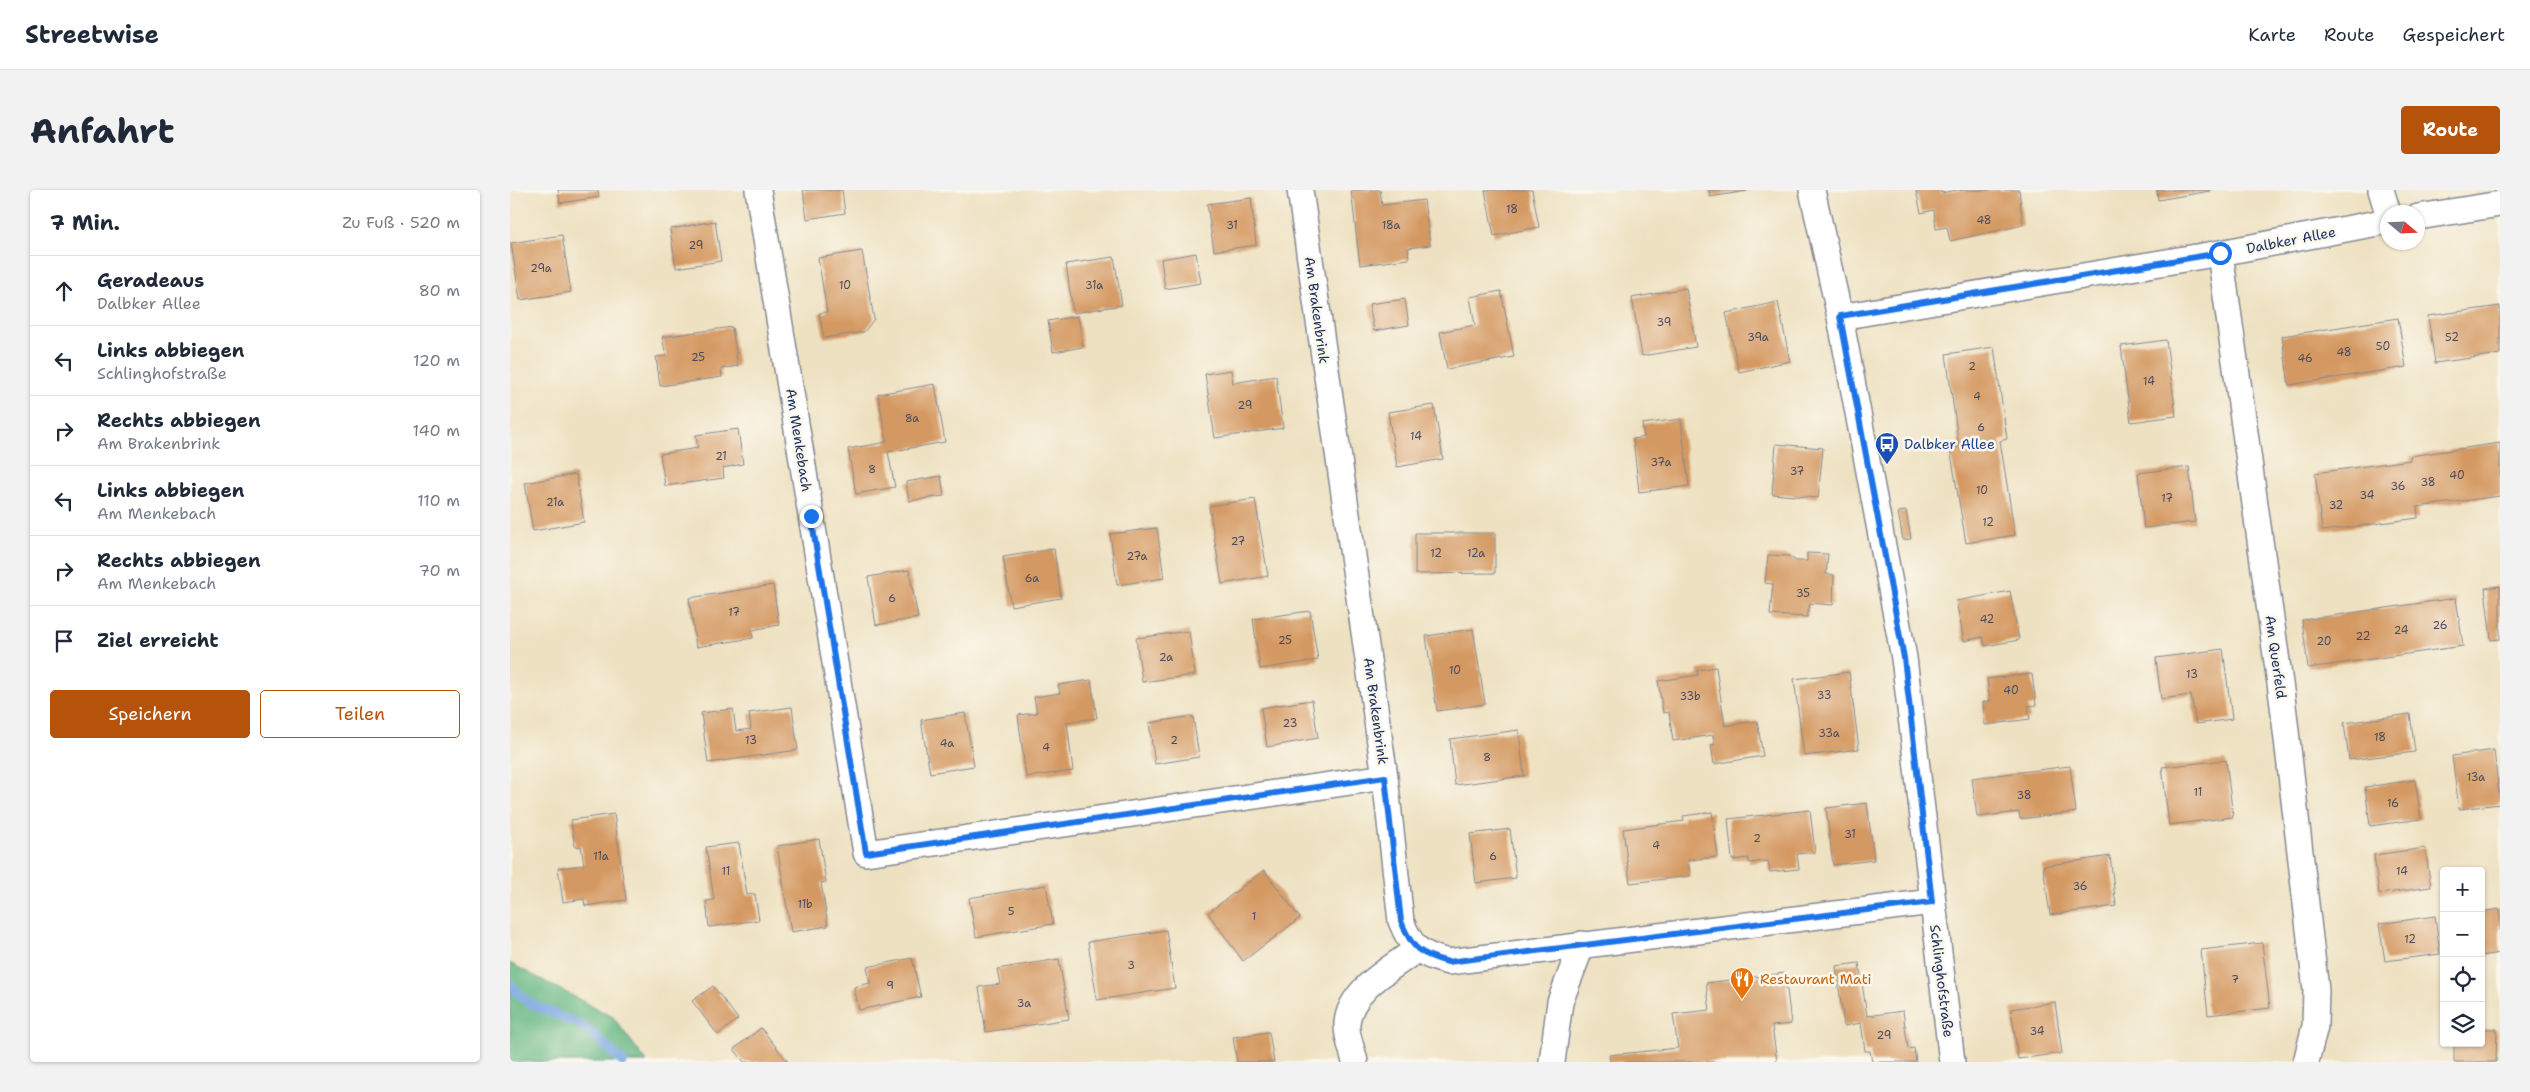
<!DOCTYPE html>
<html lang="de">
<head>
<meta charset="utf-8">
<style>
	body { margin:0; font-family:"Shantell Sans",sans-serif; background:#f2f2f3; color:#1f2937 }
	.controls { position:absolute; right:15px; bottom:15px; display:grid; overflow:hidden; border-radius:5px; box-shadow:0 1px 4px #0004 }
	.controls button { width:45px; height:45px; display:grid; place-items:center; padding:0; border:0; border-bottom:1px solid #e0e1e3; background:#fff; color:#1f2937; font:25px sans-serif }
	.compass { position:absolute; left:1870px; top:15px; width:45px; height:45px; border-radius:50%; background:#fff; box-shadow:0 1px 4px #0004; rotate:109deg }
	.stop { position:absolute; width:15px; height:15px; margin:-11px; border:4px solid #1a73e8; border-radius:50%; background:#fff }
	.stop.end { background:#1a73e8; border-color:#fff; box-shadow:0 1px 5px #0008 }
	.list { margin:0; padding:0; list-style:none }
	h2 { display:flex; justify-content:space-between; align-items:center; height:65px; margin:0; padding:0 20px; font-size:21px }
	h2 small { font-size:16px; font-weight:400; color:#747a83 }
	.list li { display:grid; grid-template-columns:32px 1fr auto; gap:15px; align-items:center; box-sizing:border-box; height:70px; padding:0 20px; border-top:1px solid #e0e1e3 }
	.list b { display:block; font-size:19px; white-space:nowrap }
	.list p { margin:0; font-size:16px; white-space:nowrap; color:#747a83 }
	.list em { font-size:16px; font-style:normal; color:#747a83 }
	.actions { display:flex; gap:10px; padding:15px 20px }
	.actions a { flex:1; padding:11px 0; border:1px solid #b45309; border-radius:5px; text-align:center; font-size:18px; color:#b45309 }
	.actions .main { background:#b45309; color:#fff }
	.icon { flex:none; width:28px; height:28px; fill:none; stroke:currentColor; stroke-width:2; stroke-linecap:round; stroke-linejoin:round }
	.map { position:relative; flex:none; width:1990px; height:872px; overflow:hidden; border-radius:5px }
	header { display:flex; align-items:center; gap:30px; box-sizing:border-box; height:70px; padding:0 25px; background:#fff; border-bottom:1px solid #e0e1e3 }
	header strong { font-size:24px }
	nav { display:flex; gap:28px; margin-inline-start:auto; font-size:18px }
	.intro { display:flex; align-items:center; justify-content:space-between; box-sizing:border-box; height:120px; padding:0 30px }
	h1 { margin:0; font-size:35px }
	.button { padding:12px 22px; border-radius:5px; background:#b45309; color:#fff; font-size:18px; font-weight:700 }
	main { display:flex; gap:30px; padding:0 30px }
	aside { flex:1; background:#fff; border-radius:5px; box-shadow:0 1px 4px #0004 }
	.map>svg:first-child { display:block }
	.forest { fill:#68b884; stroke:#427471 }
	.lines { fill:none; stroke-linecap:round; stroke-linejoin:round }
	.stream { stroke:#76a4df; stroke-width:10 }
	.building { fill:#d49962 }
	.minor-casing { stroke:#848890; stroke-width:28 }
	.minor { stroke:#fff; stroke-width:25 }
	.route { stroke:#1a73e8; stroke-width:6 }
	.labels { text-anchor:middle; stroke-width:5; stroke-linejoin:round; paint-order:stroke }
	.number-label { font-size:11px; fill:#494a5f }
	.street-label { font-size:14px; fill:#1b2f5e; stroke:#fbf7ec }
	.transit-label { font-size:14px; fill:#164399; stroke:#fbf7ec; text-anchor:start }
	.food-label { font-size:14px; fill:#c56008; stroke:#fbf7ec; text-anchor:start }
</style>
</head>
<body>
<header>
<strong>Streetwise</strong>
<nav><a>Karte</a><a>Route</a><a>Gespeichert</a></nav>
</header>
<div class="intro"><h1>Anfahrt</h1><a class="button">Route</a></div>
<main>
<aside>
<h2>7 Min.<small>Zu Fuß · 520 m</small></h2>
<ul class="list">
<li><svg class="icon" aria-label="ahead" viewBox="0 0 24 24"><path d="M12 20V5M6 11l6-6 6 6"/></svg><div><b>Geradeaus</b><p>Dalbker Allee</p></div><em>80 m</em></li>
<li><svg class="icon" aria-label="left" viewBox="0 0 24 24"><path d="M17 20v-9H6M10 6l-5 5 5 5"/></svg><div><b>Links abbiegen</b><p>Schlinghofstraße</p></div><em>120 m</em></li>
<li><svg class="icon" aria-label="right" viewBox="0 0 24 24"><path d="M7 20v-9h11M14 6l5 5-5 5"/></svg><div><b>Rechts abbiegen</b><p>Am Brakenbrink</p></div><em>140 m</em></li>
<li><svg class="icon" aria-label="left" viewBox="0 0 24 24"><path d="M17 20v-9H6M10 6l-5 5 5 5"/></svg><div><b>Links abbiegen</b><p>Am Menkebach</p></div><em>110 m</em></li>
<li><svg class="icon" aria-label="right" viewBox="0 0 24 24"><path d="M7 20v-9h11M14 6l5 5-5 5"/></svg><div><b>Rechts abbiegen</b><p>Am Menkebach</p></div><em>70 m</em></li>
<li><svg class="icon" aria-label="arrive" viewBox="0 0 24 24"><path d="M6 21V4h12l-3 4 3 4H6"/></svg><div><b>Ziel erreicht</b></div></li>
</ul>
<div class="actions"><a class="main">Speichern</a><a>Teilen</a></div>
</aside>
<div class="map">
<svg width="1990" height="872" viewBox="0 0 1990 872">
	<rect width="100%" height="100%" fill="#fbf7ec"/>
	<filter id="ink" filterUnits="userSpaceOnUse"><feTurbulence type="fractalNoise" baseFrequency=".02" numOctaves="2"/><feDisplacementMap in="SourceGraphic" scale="10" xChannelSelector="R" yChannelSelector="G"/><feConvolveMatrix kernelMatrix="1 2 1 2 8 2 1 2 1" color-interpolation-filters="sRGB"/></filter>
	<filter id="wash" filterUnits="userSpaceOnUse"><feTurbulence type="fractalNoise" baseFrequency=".0096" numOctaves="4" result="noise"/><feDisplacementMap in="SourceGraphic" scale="20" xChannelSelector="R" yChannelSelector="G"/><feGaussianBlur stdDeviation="1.12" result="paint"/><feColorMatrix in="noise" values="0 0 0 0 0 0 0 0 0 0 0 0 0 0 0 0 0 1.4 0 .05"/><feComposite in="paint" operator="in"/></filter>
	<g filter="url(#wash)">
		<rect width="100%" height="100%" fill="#eee1c1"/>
		<path class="forest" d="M0,773L103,827L137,872H0Z"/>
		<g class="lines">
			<path class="stream" d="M0,795L19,813L75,837L113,872"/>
		</g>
		<g id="blocks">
			<path class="building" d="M48,0H88L89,7L50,13Z
				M293,0H332L335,23L297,29Z
				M841,0H870L872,15L914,10L920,55L898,58L899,69L850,75Z
				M975,0H1022L1029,37L984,46Z
				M1199,0H1237V1L1200,7Z
				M1406,0H1431V3L1447,0H1509L1513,35L1440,51L1437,37L1426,39L1424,20L1411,23Z
				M1647,0H1700V1L1648,10Z
				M741,8L746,55L704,61L697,14Z
				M205,31L211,71L166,78L160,39Z
				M52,45L61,102L10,110L1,53Z
				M352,61L364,129L354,142L314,148L309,123L317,122L308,68Z
				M686,63L691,93L655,99L651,69Z
				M604,67L612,115L563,123L556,74Z
				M1176,98L1186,157L1132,166L1122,108Z
				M991,101L1004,167L937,179L930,142L965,135L960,107Z
				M895,109L899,135L864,141L859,114Z
				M1268,112L1280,171L1229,182L1216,123Z
				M1990,116V164L1925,173L1918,126Z
				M568,126L573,157L543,162L538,131Z
				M1888,128L1896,177L1779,195L1772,146Z
				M222,137L228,176L211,179L212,187L150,196L146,167L156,166L152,147Z
				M1656,150L1666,226L1621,232L1611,156Z
				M1484,157L1497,249L1490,251L1505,345L1456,353L1440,258L1449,257L1436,164Z
				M721,180L723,193L766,186L773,238L705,248L695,184Z
				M425,194L435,252L378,262L385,297L346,304L338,259L377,252L368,204Z
				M924,215L933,269L887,277L878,222Z
				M1171,229L1179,296L1129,302L1123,249L1134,247L1132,234Z
				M228,239L233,274L213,278L214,288L155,296L150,264L188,258L186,245Z
				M1990,253V306L1907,317L1908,328L1812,341L1805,283L1900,270V266Z
				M1266,254L1313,258L1308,308L1262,304Z
				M1679,277L1685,332L1634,338L1628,283Z
				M66,284L74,332L23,341L15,293Z
				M431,286L434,306L399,311L396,292Z
				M745,309L758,386L712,394L699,316Z
				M1396,321L1401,349L1393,350L1388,322Z
				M647,338L654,388L607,395L600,344Z
				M905,343H985V383L905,384Z
				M544,359L551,408L501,416L493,367Z
				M1297,363L1318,364L1316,384L1324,385L1323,415L1300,413L1297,427L1260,425L1263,394L1255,393L1258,365L1279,366L1286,371H1297Z
				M399,380L408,428L366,435L358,387Z
				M263,395L269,435L242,440L243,448L186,457L179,408Z
				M1990,396V449L1981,450L1975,398Z
				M1500,401L1509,450L1475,456L1473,447L1454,451L1446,411Z
				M1946,408L1953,456L1798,478L1792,430Z
				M800,421L808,470L750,479L743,429Z
				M963,439L975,514L927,521L916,446Z
				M679,441L685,485L632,492L626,448Z
				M1713,459L1722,529L1686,534L1681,505L1651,509L1646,468Z
				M1206,477L1215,536L1247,531L1253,566L1204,574L1201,555L1205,554L1203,545L1163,551L1159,522L1153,523L1148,491L1188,485L1187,480Z
				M1339,482L1349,559L1294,566L1284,489Z
				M1522,484L1526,515L1518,516L1520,529L1475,535L1473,512L1480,511L1477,489Z
				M581,490L587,528L557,532L563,581L516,587L508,525L527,523L524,507L550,503L548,495Z
				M802,510L808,548L757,557L751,518Z
				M282,517L288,560L198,573L191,523L223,519L226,541L241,539L239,523Z
				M455,523L464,576L420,583L411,530Z
				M1900,524L1905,562L1839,570L1834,533Z
				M683,526L689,567L645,574L639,533Z
				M1009,540L1014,586L945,595L940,549Z
				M1984,560L1990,614L1949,619L1942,566Z
				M1716,570L1723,627L1659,635L1652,577Z
				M1560,576L1566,622L1510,629L1509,622L1467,627L1462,588Z
				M1905,590L1911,629L1860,636L1855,597Z
				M1357,613L1364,670L1323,675L1316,618Z
				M1300,620L1305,662L1287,664L1289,679L1260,682L1258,671L1239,673V668L1222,670L1218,629Z
				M1202,622L1208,667L1178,670L1180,686L1120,693L1113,639L1174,631L1173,626Z
				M104,624L116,710L75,716L74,709L53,712L48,678L74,675L71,656L65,657L61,630Z
				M1000,639L1006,688L966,693L960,644Z
				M309,649L316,692L311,693L318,736L281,742L267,656Z
				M229,653L237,705L245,704L249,730L199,737L196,711L204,710L196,657Z
				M1915,658L1921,697L1869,704L1864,665Z
				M1600,666L1606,716L1540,725L1533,676Z
				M754,680L790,728L733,771L698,723Z
				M536,695L543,734L466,747L459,708Z
				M1990,719V763L1971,766V722Z
				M1925,726L1930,764L1875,771L1869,734Z
				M656,740L665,798L587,810L578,752Z
				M1752,753L1760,818L1698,825L1691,760Z
				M402,768L411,807L349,820L344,797L360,793L357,777Z
				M549,769L559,829L476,842L469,797L490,794L487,779Z
				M1349,773L1357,826L1393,821L1398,859L1404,858L1406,872H1362L1360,861H1355L1351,833L1334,836L1326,776Z
				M1275,783L1281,834L1262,836L1267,872H1100L1099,865L1168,858L1163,824L1200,820L1196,793Z
				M203,796L228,829L208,845L182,811Z
				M1545,812L1552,863L1508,869L1501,819Z
				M251,838L278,872H234L224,859Z
				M1971,839H1987L1986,872H1944V853H1971Z
				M759,842L764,872H727L723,847Z"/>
		</g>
	</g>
	<g filter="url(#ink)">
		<use href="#blocks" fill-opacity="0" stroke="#848890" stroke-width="1"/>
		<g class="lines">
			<g class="minor-casing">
				<path id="minor" d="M248,0L356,663L875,587
					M790,0L875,587L891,731C902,759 909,764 938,772L1422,712
					M1302,0L1330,127L1394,468L1442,872
					M1871,0L1878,23
					M1908,27L1990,14
					M1710,63L1773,515L1806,800L1805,836L1796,872
					M1330,127L1710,63L1878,31
					M845,872C843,861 836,846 837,834C839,800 882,778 906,760
					M1042,872L1050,812L1072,754"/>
			</g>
			<use href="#minor" class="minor"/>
		</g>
	</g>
	<g class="lines" filter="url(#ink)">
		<path class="route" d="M301,326L356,663L875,587L891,731C902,759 909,764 938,772L1422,712L1394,468L1330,126L1710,63"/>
	</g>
	<defs>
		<g id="bus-pin" transform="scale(1.25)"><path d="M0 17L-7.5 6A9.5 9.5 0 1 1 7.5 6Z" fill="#1a4fb4" stroke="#fbf7ec"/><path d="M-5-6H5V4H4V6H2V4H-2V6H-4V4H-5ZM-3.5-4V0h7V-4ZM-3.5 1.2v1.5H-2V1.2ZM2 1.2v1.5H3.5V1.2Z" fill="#fff"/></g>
		<g id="restaurant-pin" transform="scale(1.25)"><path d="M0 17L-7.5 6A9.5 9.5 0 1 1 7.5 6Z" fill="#e8710a" stroke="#fbf7ec"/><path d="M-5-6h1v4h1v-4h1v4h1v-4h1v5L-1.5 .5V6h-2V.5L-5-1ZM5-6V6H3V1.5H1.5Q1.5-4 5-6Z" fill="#fff"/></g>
	</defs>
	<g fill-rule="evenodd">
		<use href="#bus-pin" x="1377" y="254"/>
		<use href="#restaurant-pin" x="1232" y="789"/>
	</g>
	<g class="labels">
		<g class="number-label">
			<text x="1002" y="23">18</text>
			<text x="1474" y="34">48</text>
			<text x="722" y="39">31</text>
			<text x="881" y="39">18a</text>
			<text x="186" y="59">29</text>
			<text x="31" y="82">29a</text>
			<text x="335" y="99">10</text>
			<text x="584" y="99">31a</text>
			<text x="1154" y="136">39</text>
			<text x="1248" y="151">39a</text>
			<text x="1942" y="151">52</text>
			<text x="1873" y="160">50</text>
			<text x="1834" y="166">48</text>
			<text x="188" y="171">25</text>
			<text x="1795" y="172">46</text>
			<text x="1462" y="180">2</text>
			<text x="1639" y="195">14</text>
			<text x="1467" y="210">4</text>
			<text x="735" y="219">29</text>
			<text x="402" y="232">8a</text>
			<text x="1471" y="241">6</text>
			<text x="906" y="250">14</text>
			<text x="211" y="270">21</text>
			<text x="1151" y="276">37a</text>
			<text x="362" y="283">8</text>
			<text x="1287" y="285">37</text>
			<text x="1947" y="289">40</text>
			<text x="1918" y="296">38</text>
			<text x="1888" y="300">36</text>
			<text x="1472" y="304">10</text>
			<text x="1857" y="309">34</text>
			<text x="1657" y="312">17</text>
			<text x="45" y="316">21a</text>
			<text x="1826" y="319">32</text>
			<text x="1478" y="336">12</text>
			<text x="728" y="355">27</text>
			<text x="926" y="367">12</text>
			<text x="966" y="367">12a</text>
			<text x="627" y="370">27a</text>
			<text x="522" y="392">6a</text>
			<text x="1293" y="407">35</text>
			<text x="382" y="412">6</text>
			<text x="224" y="426">17</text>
			<text x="1477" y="433">42</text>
			<text x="1930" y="439">26</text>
			<text x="1891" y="444">24</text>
			<text x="1853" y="450">22</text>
			<text x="775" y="454">25</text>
			<text x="1814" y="455">20</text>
			<text x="656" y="471">2a</text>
			<text x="945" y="484">10</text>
			<text x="1682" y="488">13</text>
			<text x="1501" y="504">40</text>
			<text x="1314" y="509">33</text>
			<text x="1180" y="510">33b</text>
			<text x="780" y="537">23</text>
			<text x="1319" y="547">33a</text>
			<text x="1870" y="551">18</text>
			<text x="241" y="554">13</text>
			<text x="664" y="554">2</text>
			<text x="437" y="557">4a</text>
			<text x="536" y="561">4</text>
			<text x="977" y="571">8</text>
			<text x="1966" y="591">13a</text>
			<text x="1688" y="606">11</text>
			<text x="1514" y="609">38</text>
			<text x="1883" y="617">16</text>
			<text x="1340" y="648">31</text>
			<text x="1247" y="652">2</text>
			<text x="1146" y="659">4</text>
			<text x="91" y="670">11a</text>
			<text x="983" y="670">6</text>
			<text x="216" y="685">11</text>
			<text x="1892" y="685">14</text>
			<text x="1570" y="700">36</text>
			<text x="295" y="718">11b</text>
			<text x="501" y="725">5</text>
			<text x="744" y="730">1</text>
			<text x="1900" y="753">12</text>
			<text x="621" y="779">3</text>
			<text x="1725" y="793">7</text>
			<text x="380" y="799">9</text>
			<text x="514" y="817">3a</text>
			<text x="1527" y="845">34</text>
			<text x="1374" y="849">29</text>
		</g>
		<g class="street-label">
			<text transform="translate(1781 50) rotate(-11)" y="5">Dalbker Allee</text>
			<text transform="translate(807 120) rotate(82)" y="5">Am Brakenbrink</text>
			<text transform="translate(289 250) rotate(81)" y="5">Am Menkebach</text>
			<text transform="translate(1766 467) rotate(82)" y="5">Am Querfeld</text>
			<text transform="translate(866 521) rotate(82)" y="5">Am Brakenbrink</text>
			<text transform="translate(1432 791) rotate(83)" y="5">Schlinghofstraße</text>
		</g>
		<g class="transit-label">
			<text x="1394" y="259">Dalbker Allee</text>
		</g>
		<g class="food-label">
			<text x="1250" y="794">Restaurant Mati</text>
		</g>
	</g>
</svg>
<div class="controls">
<button>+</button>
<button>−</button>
<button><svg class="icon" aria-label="locate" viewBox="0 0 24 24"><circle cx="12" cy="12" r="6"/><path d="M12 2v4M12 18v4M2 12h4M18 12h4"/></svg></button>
<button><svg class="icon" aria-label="layers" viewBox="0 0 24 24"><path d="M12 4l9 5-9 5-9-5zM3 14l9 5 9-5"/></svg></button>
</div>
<svg class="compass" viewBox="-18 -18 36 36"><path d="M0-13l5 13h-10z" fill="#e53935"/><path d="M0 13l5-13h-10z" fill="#747a83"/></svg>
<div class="stop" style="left:1710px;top:63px"></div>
<div class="stop end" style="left:301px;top:326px"></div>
</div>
</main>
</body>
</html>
